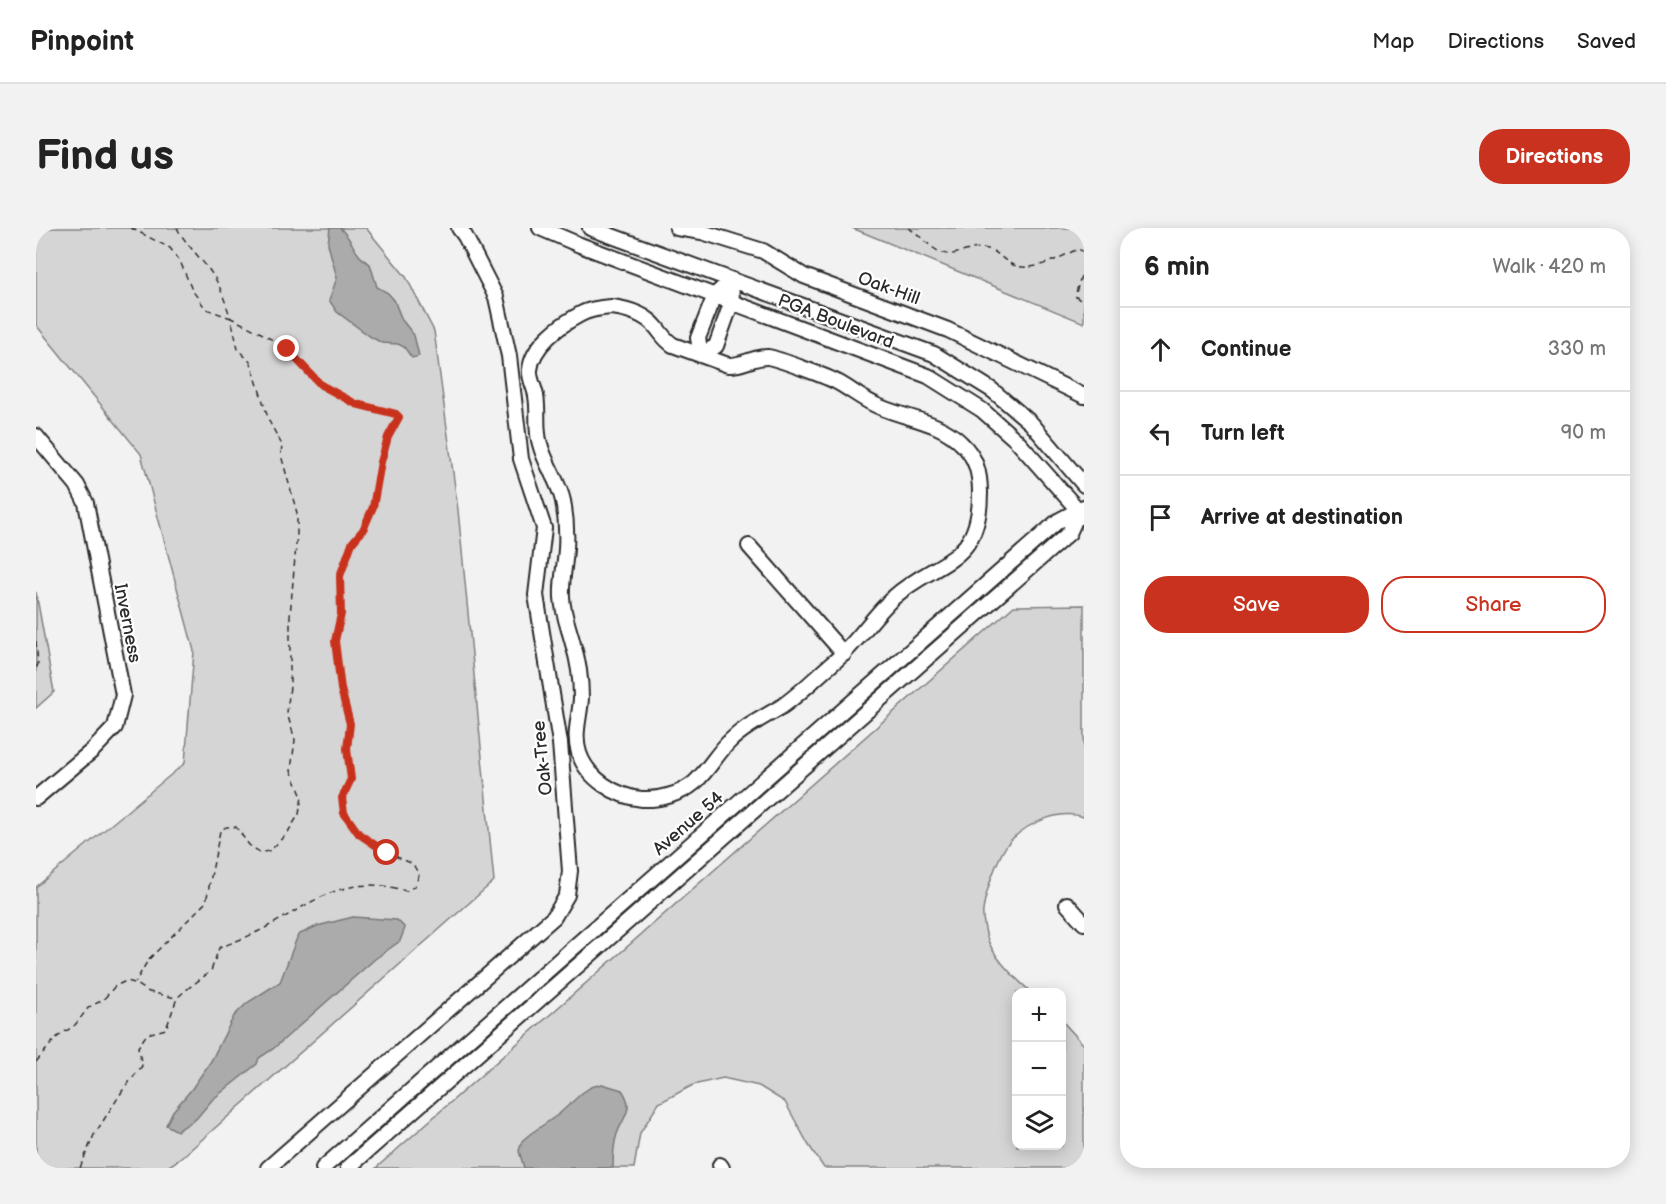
<!DOCTYPE html>
<html lang="en">
<head>
<meta charset="utf-8">
<style>
	body { margin:0; font-family:"Balsamiq Sans",sans-serif; background:#f2f2f2; color:#222 }
	.controls { position:absolute; right:18px; bottom:18px; display:grid; overflow:hidden; border-radius:12px; box-shadow:0 3px 15px #0003 }
	.controls button { width:54px; height:54px; display:grid; place-items:center; padding:0; border:0; border-bottom:2px solid #e0e0e0; background:#fff; color:#222; font:30px sans-serif }
	.stop { position:absolute; width:18px; height:18px; margin:-14px; border:4px solid #c8321e; border-radius:50%; background:#fff }
	.stop.end { background:#c8321e; border-color:#fff; box-shadow:0 2px 6px #0008 }
	.list { margin:0; padding:0; list-style:none }
	h2 { display:flex; justify-content:space-between; align-items:center; height:78px; margin:0; padding:0 24px; font-size:26px }
	h2 small { font-size:20px; font-weight:400; color:#767676 }
	.list li { display:grid; grid-template-columns:39px 1fr auto; gap:18px; align-items:center; box-sizing:border-box; height:84px; padding:0 24px; border-top:2px solid #e0e0e0 }
	.list b { display:block; font-size:22px; white-space:nowrap }
	.list em { font-size:20px; font-style:normal; color:#767676 }
	.actions { display:flex; gap:12px; padding:18px 24px }
	.actions a { flex:1; padding:14px 0; border:2px solid #c8321e; border-radius:24px; text-align:center; font-size:21px; color:#c8321e }
	.actions .main { background:#c8321e; color:#fff }
	.icon { flex:none; width:33px; height:33px; fill:none; stroke:currentColor; stroke-width:2; stroke-linecap:round; stroke-linejoin:round }
	.map { position:relative; flex:none; width:1048px; height:940px; overflow:hidden; border-radius:24px }
	header { display:flex; align-items:center; gap:36px; box-sizing:border-box; height:84px; padding:0 30px; background:#fff; border-bottom:2px solid #e0e0e0 }
	header strong { font-size:28px }
	nav { display:flex; gap:33px; margin-inline-start:auto; font-size:21px }
	.intro { display:flex; align-items:center; justify-content:space-between; box-sizing:border-box; height:144px; padding:0 36px }
	h1 { margin:0; font-size:42px }
	.button { padding:15px 27px; border-radius:24px; background:#c8321e; color:#fff; font-size:21px; font-weight:700 }
	main { display:flex; gap:36px; padding:0 36px }
	aside { flex:1; background:#fff; border-radius:24px; box-shadow:0 3px 15px #0003 }
	.map>svg:first-child { display:block }
	.green { fill:#d5d5d5; stroke:#808080; stroke-width:1.5 }
	.water { fill:#ababab; stroke:#787878; stroke-width:1.5 }
	.lines { fill:none; stroke-linecap:round; stroke-linejoin:round }
	.minor-casing { stroke:#2b2b2b; stroke-width:18 }
	.major-casing { stroke:#2b2b2b; stroke-width:21 }
	.path { stroke:#2b2b2b; stroke-width:1.5; stroke-dasharray:6 4.5; stroke-linecap:butt }
	.minor { stroke:#fff; stroke-width:14 }
	.major { stroke:#fff; stroke-width:16 }
	.route { stroke:#c8321e; stroke-width:8 }
	.labels { text-anchor:middle; stroke-width:4.5; stroke-linejoin:round; paint-order:stroke }
	.street-label { font-size:18px; fill:#2b2b2b; stroke:#fff }
</style>
</head>
<body>
<header>
<strong>Pinpoint</strong>
<nav><a>Map</a><a>Directions</a><a>Saved</a></nav>
</header>
<div class="intro"><h1>Find us</h1><a class="button">Directions</a></div>
<main>
<div class="map">
<svg width="1048" height="940" viewBox="0 0 1048 940">
	<rect width="100%" height="100%" fill="#f2f2f2"/>
	<filter id="ink" filterUnits="userSpaceOnUse"><feTurbulence type="fractalNoise" baseFrequency=".0167" numOctaves="2"/><feDisplacementMap in="SourceGraphic" scale="12" xChannelSelector="R" yChannelSelector="G"/><feConvolveMatrix kernelMatrix="1 2 1 2 8 2 1 2 1" color-interpolation-filters="sRGB"/></filter>
	<g filter="url(#ink)">
		<path class="green" d="M0,0H330L370,49L398,103L422,282L458,653L144,931L130,940H0V659L149,535L158,423L105,226L0,97Z
			M816,0H1048V95Z
			M0,364L18,464L0,480Z
			M1048,377V589C1024,581 994,594 976,611C963,623 949,665 947,683C946,690 949,700 950,706C955,728 979,750 995,764H981V918H1026V793L1048,817V940H788L772,916L749,874L723,858L687,850L657,857L623,875L604,905L598,940H340L978,378Z"/>
		<path class="water" d="M294,0H304C319,14 317,27 334,36L341,59L352,65L358,72L366,92L378,107L383,128L376,130L368,119L362,116L346,115L335,109L301,84L293,72L301,50L292,16Z
			M317,689L361,692L369,700L364,713L339,731L237,821L223,830L221,836L176,872L160,891L141,903L130,897L137,883L155,862L175,833L198,788L211,775L244,754L262,707L281,698Z
			M566,856L586,862C599,881 588,887 581,906C577,917 577,929 577,940H488L483,923L486,913L494,906L523,886L546,865L555,859Z"/>
		<g class="lines">
			<g class="minor-casing">
				<path id="minor" d="M504,0L544,17L892,148L946,182L980,212L1043,283
					M554,0L898,126L956,162L995,195L1048,257
					M641,0L666,4L727,23L768,48L912,102L1048,168
					M695,52L696,73L680,118L665,127L662,110L679,67Z
					M576,79C592,81 609,86 620,99C626,106 629,112 637,117L692,137C707,138 718,128 732,129C743,131 792,149 803,155C817,163 829,173 844,179C872,191 903,193 925,215C940,229 944,245 944,265C944,337 901,331 858,369C836,389 821,415 798,434C780,449 764,466 745,479C727,490 709,498 694,513C681,525 672,543 658,555C645,566 623,572 606,571C580,569 551,550 543,525C537,506 544,489 545,470C545,453 542,432 537,416C533,400 527,387 526,369C525,353 529,338 530,321C531,305 530,289 527,273C523,254 509,236 504,216C499,201 503,184 500,168C499,160 493,151 494,142C496,118 524,97 543,87C553,81 565,80 576,79Z
					M0,208L41,257L50,275L87,467L79,499L57,522L0,570
					M713,318L808,426
					M1031,676L1048,695
					M684,937L686,940
					M232,940L518,689L531,667L534,643L524,515L500,367L508,300L485,231L473,128L460,69L429,8L423,0
					M287,940L1022,293L1048,279
					M312,940L1033,305L1043,283"/>
			</g>
			<g class="major-casing">
				<path id="major" d="M1043,283L1048,288"/>
			</g>
			<path class="path" d="M95,0L134,20L144,33L156,62L170,81L195,90L202,121L215,135L233,193L246,217L245,227L261,285V306L254,388V458L251,485L259,512L255,542L266,569L263,586L252,604L235,622L225,625L213,617L200,599H190L184,603L170,674L112,732L99,755
				M872,0C887,7 897,27 915,26C930,25 935,18 952,21C961,23 967,32 975,36C996,46 1022,30 1042,21L1048,24
				M1048,38L1039,68L1048,75
				M0,413L2,436L0,441
				M0,834L20,810L39,797L53,779L67,772L79,758L90,753L99,755L113,764L140,770
				M44,940L58,907L87,862L106,838L102,819L111,806L130,801L141,770L150,762L175,743L183,720C195,715 209,710 221,704C274,678 306,643 370,663L379,658L383,647L377,636L352,625L323,606L308,585L306,570L315,551L311,521L314,496L305,461L299,413L305,386L304,348L316,315L327,302L337,279L345,234L352,209L363,189L360,186L320,176L285,157L251,121L225,105L195,90C190,78 187,65 181,54C170,34 152,20 141,0"/>
			<use href="#minor" class="minor"/>
			<use href="#major" class="major"/>
		</g>
	</g>
	<g class="lines" filter="url(#ink)">
		<path class="route" d="M251,121L285,157L320,176L360,186L363,189L352,209L345,234L337,279L327,302L316,315L304,348L305,386L299,413L305,461L314,496L311,521L315,551L306,570L308,585L323,606L351,625"/>
	</g>
	<g class="labels">
		<g class="street-label">
			<text transform="translate(853 60) rotate(20)" y="6">Oak-Hill</text>
			<text transform="translate(800 93) rotate(21)" y="6">PGA Boulevard</text>
			<text transform="translate(92 395) rotate(79)" y="6">Inverness</text>
			<text transform="translate(506 530) rotate(-96)" y="6">Oak-Tree</text>
			<text transform="translate(652 595) rotate(-41)" y="6">Avenue 54</text>
		</g>
	</g>
</svg>
<div class="controls">
<button>+</button>
<button>−</button>
<button><svg class="icon" aria-label="layers" viewBox="0 0 24 24"><path d="M12 4l9 5-9 5-9-5zM3 14l9 5 9-5"/></svg></button>
</div>
<div class="stop" style="left:351px;top:625px"></div>
<div class="stop end" style="left:251px;top:121px"></div>
</div>
<aside>
<h2>6 min<small>Walk · 420 m</small></h2>
<ul class="list">
<li><svg class="icon" aria-label="ahead" viewBox="0 0 24 24"><path d="M12 20V5M6 11l6-6 6 6"/></svg><div><b>Continue</b></div><em>330 m</em></li>
<li><svg class="icon" aria-label="left" viewBox="0 0 24 24"><path d="M17 20v-9H6M10 6l-5 5 5 5"/></svg><div><b>Turn left</b></div><em>90 m</em></li>
<li><svg class="icon" aria-label="arrive" viewBox="0 0 24 24"><path d="M6 21V4h12l-3 4 3 4H6"/></svg><div><b>Arrive at destination</b></div></li>
</ul>
<div class="actions"><a class="main">Save</a><a>Share</a></div>
</aside>
</main>
</body>
</html>
